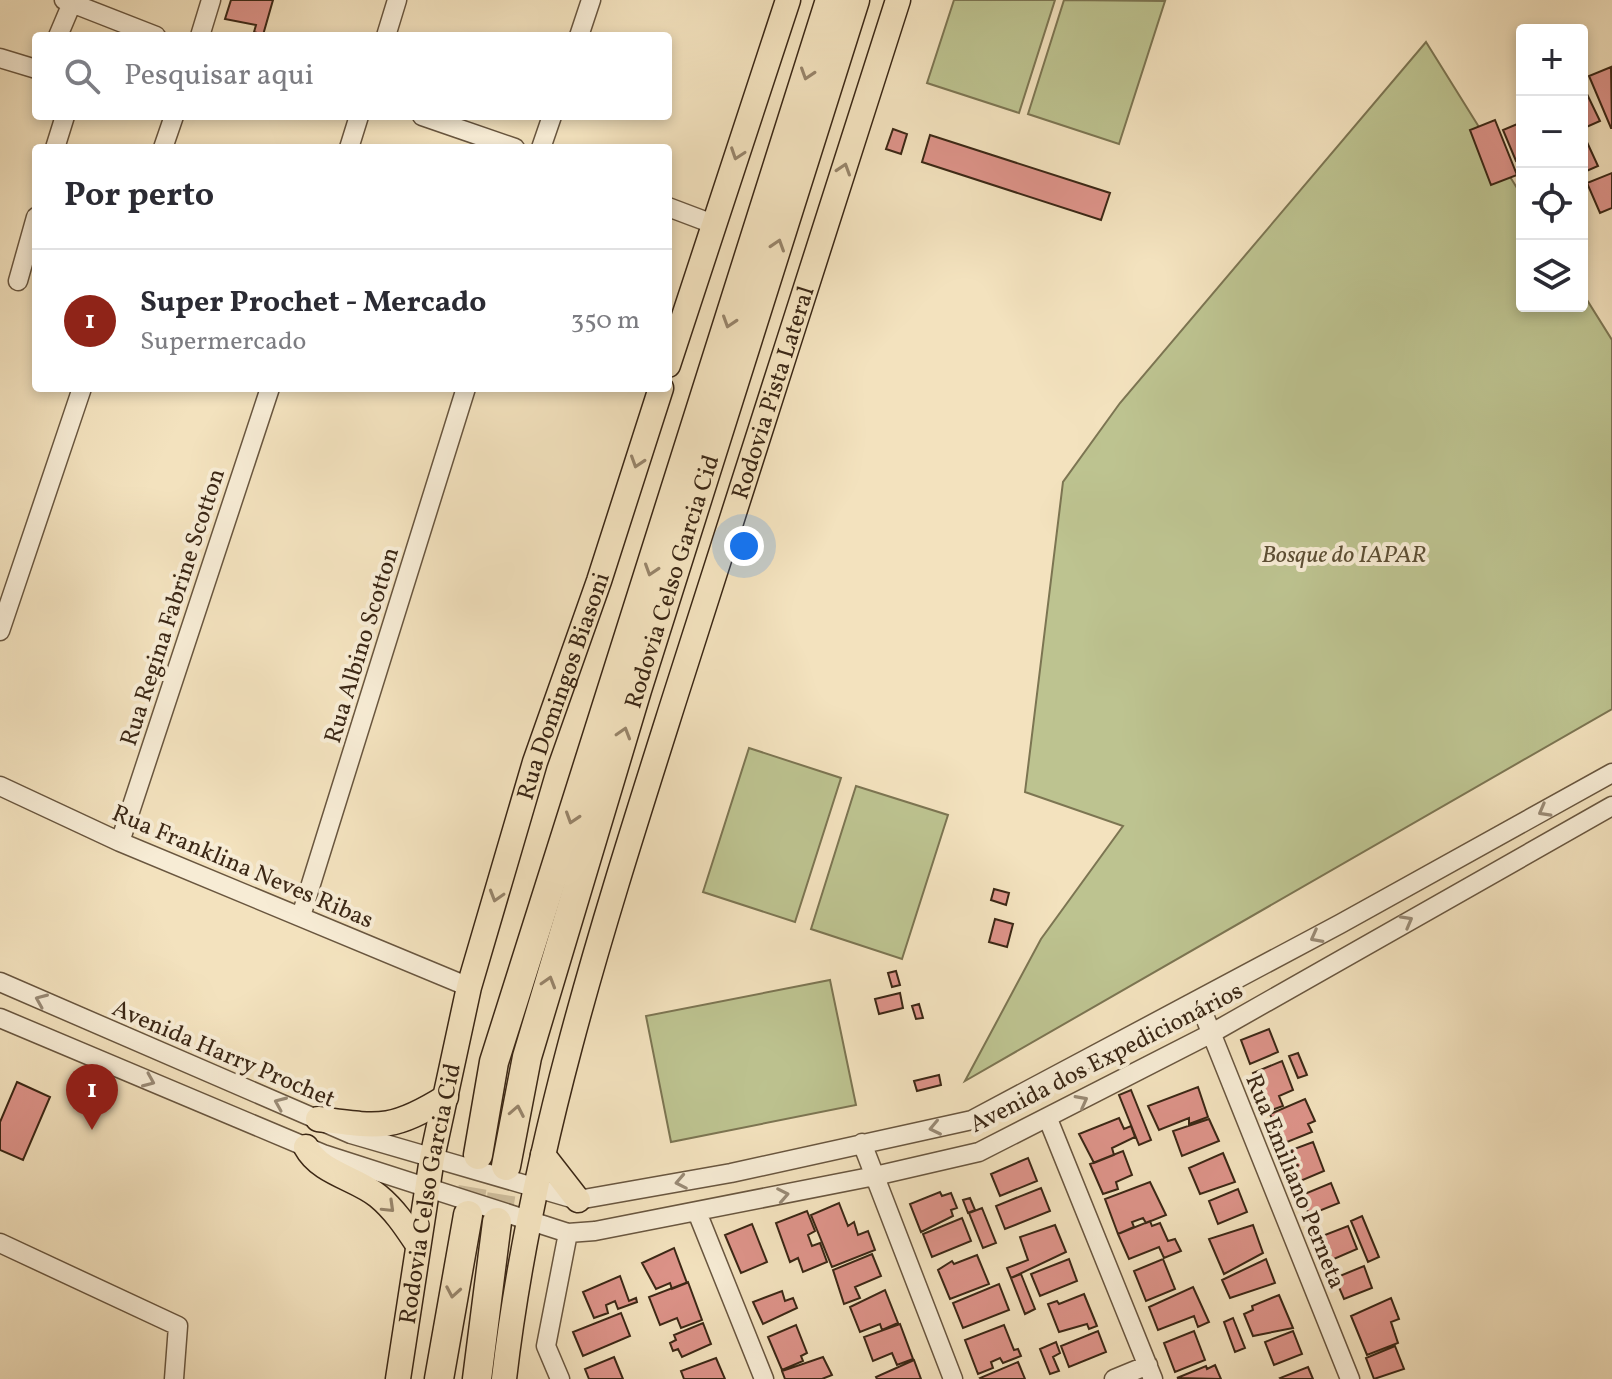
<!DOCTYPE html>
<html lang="pt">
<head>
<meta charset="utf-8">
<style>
	body { margin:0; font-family:Vollkorn,serif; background:#f2f2f3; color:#2b2b33 }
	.controls { position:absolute; right:24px; top:24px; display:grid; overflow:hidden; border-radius:8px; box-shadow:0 4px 12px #0003 }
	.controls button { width:72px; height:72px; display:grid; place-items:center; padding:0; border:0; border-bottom:2px solid #e1e1e2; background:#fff; color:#2b2b33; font:40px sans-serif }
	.you { position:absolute; left:744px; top:546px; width:28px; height:28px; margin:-20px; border:6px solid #fff; border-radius:50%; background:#1a73e8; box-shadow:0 0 0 12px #1a73e833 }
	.badge { display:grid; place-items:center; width:52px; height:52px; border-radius:50%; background:#8f2418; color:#fff; font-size:26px; font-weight:700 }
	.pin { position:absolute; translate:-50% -66px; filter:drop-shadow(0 2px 4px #0008) }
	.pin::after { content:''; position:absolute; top:42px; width:28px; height:24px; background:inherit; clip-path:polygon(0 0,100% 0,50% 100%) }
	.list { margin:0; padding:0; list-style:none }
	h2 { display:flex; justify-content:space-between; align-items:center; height:104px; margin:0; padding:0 32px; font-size:34px }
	h2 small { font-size:26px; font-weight:400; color:#7c7c81 }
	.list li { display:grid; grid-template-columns:52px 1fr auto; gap:24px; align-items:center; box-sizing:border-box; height:144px; padding:0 32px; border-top:2px solid #e1e1e2 }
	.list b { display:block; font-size:30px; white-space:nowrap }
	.list p { margin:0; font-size:26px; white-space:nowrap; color:#7c7c81 }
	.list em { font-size:26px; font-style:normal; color:#7c7c81 }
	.icon { flex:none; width:44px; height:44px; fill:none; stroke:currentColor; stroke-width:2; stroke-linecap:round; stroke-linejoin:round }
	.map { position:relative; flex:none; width:1612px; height:1379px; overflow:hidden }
	.search { position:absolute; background:#fff; box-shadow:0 4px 12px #0003; left:32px; top:32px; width:640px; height:88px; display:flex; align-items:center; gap:20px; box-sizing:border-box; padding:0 28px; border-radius:8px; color:#7c7c81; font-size:30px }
	.panel { position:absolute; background:#fff; box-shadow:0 4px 12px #0003; left:32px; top:144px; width:640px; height:248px; border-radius:8px }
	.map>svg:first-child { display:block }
	.green { fill:#bdc390; stroke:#7c7552; stroke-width:2 }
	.building { fill:#dd9389; stroke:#3b2715; stroke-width:2 }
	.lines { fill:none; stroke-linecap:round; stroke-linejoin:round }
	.highway-tunnel { stroke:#cebd9c; stroke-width:28; stroke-dasharray:28 14; stroke-linecap:butt }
	.minor-casing { stroke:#69563f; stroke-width:21 }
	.major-casing { stroke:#3b2715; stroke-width:27 }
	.highway-casing { stroke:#3b2715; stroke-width:31 }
	.minor { stroke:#f7ecd5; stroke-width:18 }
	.major { stroke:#f3e2be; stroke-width:24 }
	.highway { stroke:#f3e2be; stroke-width:28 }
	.oneway { stroke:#97846a }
	.oneway2 { stroke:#998a75 }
	.labels { text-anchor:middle; stroke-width:8; stroke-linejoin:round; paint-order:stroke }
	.street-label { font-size:24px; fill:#3b2715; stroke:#f7ecd5 }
	.park-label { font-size:24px; font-style:italic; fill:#5c4e34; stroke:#f7ecd5 }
</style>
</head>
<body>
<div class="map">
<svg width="1612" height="1379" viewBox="0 0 1612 1379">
	<rect width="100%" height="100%" fill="#f3e2be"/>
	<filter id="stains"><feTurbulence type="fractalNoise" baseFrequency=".0025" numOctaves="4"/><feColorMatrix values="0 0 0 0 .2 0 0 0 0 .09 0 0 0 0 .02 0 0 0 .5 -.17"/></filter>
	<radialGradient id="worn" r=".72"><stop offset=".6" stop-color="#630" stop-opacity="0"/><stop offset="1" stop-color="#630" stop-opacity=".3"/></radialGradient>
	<path class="green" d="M954,0H1055L1019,113L927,83Z
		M1064,0L1165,1L1119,144L1028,114Z
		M1426,42L1522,196V306H1582V292L1612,340V709L965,1081L1041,939L1123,826L1025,792L1063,482L1120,403Z
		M749,748L841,778L795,922L703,892Z
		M856,786L948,815L902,959L811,929Z
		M830,980L856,1105L671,1142L646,1016Z"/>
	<path class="building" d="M231,0H273L263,35L254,32L256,25L225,19Z
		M1611,67L1612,128H1611L1589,76Z
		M1585,90L1600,121L1582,129V92Z
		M1495,120L1517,175L1491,185L1470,130Z
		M1522,122V159L1516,161L1503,130Z
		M893,129L907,134L901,154L886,149Z
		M930,135L1110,193L1101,220L922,162Z
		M1586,140L1598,166L1582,173V142Z
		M1612,173V208L1600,213L1587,183Z
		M994,889L1009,893L1006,905L991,900Z
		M995,919L1013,924L1007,947L989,942Z
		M896,971L900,985L892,987L888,973Z
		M900,993L903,1008L879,1014L875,999Z
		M919,1004L923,1018L916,1019L912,1006Z
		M1269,1029L1278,1052L1250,1064L1241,1040Z
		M1298,1053L1307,1075L1298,1078L1289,1056Z
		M1282,1061L1293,1090L1279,1096L1283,1106L1269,1111L1253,1073Z
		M939,1075L941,1085L917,1091L914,1081Z
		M17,1082L50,1097L23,1160L0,1150V1122Z
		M1198,1087L1208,1117L1189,1124V1118L1159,1130L1148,1106Z
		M1131,1090L1151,1140L1139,1145L1119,1095Z
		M1305,1099L1315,1121L1308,1124L1312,1132L1282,1144L1270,1114Z
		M1119,1118L1124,1129L1131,1126L1135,1137L1112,1148L1114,1155L1094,1163L1079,1134Z
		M1209,1119L1219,1141L1182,1156L1173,1131Z
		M1313,1142L1324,1171L1298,1182L1286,1152Z
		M1123,1151L1132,1175L1116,1182L1118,1189L1103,1194L1090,1164Z
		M1223,1153L1235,1182L1200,1194L1189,1168Z
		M1028,1158L1037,1181L1000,1196L991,1174Z
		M1150,1182L1166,1215L1146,1223L1143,1218L1132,1222L1134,1227L1118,1234L1105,1199Z
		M1331,1183L1339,1203L1309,1215L1302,1195Z
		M1041,1188L1050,1211L1005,1229L996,1206Z
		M1238,1189L1247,1212L1218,1224L1209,1201Z
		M940,1192L942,1196L951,1193L957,1208L951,1210L953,1216L921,1232L910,1204Z
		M970,1198L975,1210L968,1213L963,1200Z
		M839,1203L848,1226L854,1222L858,1235L868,1231L875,1250L832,1267L811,1215Z
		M982,1208L996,1243L983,1248L969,1213Z
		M807,1211L815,1231L808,1235L812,1246L820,1243L827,1262L803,1272L798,1258L790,1262L776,1223Z
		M1362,1216L1379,1257L1368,1262L1351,1221Z
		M962,1218L971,1241L932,1257L923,1234Z
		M1150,1221L1152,1226L1160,1223L1168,1241L1175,1239L1181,1251L1164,1258L1159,1247L1129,1259L1118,1234Z
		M752,1224L767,1262L741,1273L725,1235Z
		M1055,1225L1066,1252L1011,1278L1007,1268L1028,1260L1020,1237Z
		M1253,1225L1263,1253L1224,1274L1209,1239Z
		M1348,1226L1357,1249L1327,1262L1317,1238Z
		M674,1248L687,1283L672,1289L670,1283L656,1289L642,1263Z
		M872,1254L881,1276L855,1287L860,1298L844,1304L833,1270Z
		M977,1255L989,1284L950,1299L938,1270L952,1261L954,1264Z
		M1069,1259L1077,1281L1040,1296L1031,1274Z
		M1163,1259L1175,1289L1146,1301L1134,1271Z
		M1266,1259L1275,1283L1230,1298L1222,1280Z
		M1364,1266L1372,1288L1344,1299L1335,1278Z
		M1021,1274L1035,1309L1025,1314L1011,1278Z
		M620,1276L629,1301L636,1298L637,1302L618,1309L615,1301L606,1305L608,1313L594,1318L583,1292Z
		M688,1282L702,1320L681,1328L677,1318L660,1325L649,1297Z
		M999,1284L1009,1310L963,1328L953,1303Z
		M1193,1287L1209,1322L1198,1327L1194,1316L1158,1330L1149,1307Z
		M885,1290L898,1323L882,1330L880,1324L860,1332L850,1307Z
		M782,1291L785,1301L793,1298L797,1308L763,1324L753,1302Z
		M1084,1294L1097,1326L1089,1329L1087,1324L1059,1332L1048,1304L1057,1301L1059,1304Z
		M1279,1295L1293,1328L1253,1336L1244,1314L1253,1310L1252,1306Z
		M1391,1298L1399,1319L1391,1322L1398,1343L1367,1355L1351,1316Z
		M621,1313L630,1336L583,1356L573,1332Z
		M1233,1318L1245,1348L1235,1352L1224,1322Z
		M703,1323L711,1344L682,1357L678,1349L673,1351L670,1343L676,1340L674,1335Z
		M900,1324L913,1359L897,1365L892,1353L873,1361L864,1337Z
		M796,1325L807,1353L801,1356L803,1361L782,1370L768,1337Z
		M1004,1325L1014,1350L1018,1349L1021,1356L1003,1363L1000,1358L991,1362L993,1368L978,1374L965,1340Z
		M1098,1331L1106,1352L1069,1367L1061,1346Z
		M1194,1331L1205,1360L1175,1372L1164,1343Z
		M1293,1331L1302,1354L1274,1365L1265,1342Z
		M1056,1342L1060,1353L1053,1357L1059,1371L1050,1374L1040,1349Z
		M1395,1346L1404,1369L1374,1379L1366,1358Z
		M614,1357L623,1379H589L585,1369Z
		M823,1357L832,1375L822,1379H785L782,1371Z
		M716,1358L725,1379H684L681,1371Z
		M914,1360L921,1379H877L876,1377Z
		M1018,1362L1025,1379H981L980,1378Z
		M1215,1365L1221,1379L1177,1378L1206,1366L1207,1369Z
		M1308,1367L1313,1379H1281L1280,1378Z"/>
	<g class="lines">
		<path class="highway-tunnel" d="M468,1215L478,1155
			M497,1222L506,1166"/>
		<g class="minor-casing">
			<path id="minor" d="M64,0L156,36
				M58,36L72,3
				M200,36L211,0
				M386,36L397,0
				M579,36L591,0
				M0,58L36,69
				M422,116L515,148
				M55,148L65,116
				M163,148L174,116
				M349,148L359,116
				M541,148L552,116
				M668,207L713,224
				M18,281L36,217
				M0,631L82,388
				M0,786L120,842L469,987
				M120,842L270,388
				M301,916L466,388
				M0,982L351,1134L578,1200L731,1173L972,1120L1340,924L1612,773
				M1198,1000L1350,1379
				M0,1018L323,1154L568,1233L595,1231L875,1176L979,1152L1212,1033L1612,806
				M1048,1119L1153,1379
				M862,1143L953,1379
				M697,1212L764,1379
				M0,1243L178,1326L174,1379
				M560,1379L546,1346L568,1233
				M1114,1379L1148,1365"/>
		</g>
		<g class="major-casing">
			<g id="major">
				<path d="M668,365L788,0"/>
				<path d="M318,1119C379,1127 392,1131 446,1097"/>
				<path d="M306,1147C320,1173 356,1178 378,1196C395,1210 406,1227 418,1245"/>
				<path d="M543,1155L578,1200"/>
				<path id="s1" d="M398,1379L432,1158L469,987L535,762L599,581L661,388"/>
				<path id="s2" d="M504,1379C531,1145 605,918 676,694C750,463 824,231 898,0"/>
			</g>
		</g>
		<g class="highway-casing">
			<g id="highway">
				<path d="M478,1155L494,1062L830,0"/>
				<path id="s3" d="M506,1166L527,1057L637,690L855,0"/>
				<path d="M439,1379L468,1215"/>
				<path d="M477,1379L497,1222"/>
			</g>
		</g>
		<use href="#minor" class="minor"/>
		<use href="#major" class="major"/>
		<use href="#highway" class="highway"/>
	</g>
	<defs><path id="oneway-chevron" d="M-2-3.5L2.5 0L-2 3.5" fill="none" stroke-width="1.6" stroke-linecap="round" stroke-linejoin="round" transform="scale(2)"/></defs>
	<g class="oneway">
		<use href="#oneway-chevron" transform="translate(807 74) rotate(108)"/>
		<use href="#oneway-chevron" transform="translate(737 154) rotate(109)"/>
		<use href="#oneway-chevron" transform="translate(844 169) rotate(-72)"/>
		<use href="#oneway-chevron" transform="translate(778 245) rotate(-72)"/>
		<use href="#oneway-chevron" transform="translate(729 322) rotate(108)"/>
		<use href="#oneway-chevron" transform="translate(637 462) rotate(108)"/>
		<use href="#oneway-chevron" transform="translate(651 570) rotate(108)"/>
		<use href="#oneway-chevron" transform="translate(624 733) rotate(-73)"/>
		<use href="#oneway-chevron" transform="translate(572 818) rotate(108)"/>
		<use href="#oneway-chevron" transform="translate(496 896) rotate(107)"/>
		<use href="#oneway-chevron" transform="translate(549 982) rotate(-73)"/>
		<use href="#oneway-chevron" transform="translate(517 1111) rotate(-79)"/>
		<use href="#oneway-chevron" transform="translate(389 1207) rotate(44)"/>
		<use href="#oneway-chevron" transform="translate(453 1292) rotate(100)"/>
	</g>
	<g class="oneway2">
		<use href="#oneway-chevron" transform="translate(1544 811) rotate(151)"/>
		<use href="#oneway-chevron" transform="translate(1407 921) rotate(-29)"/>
		<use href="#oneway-chevron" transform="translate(1316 937) rotate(152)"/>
		<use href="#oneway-chevron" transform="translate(41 1000) rotate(-157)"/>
		<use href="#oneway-chevron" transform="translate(149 1081) rotate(23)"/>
		<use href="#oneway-chevron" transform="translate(1082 1101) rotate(-28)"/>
		<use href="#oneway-chevron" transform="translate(280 1103) rotate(-157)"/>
		<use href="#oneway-chevron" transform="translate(935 1128) rotate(168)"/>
		<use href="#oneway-chevron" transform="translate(681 1182) rotate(169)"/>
		<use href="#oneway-chevron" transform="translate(783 1195) rotate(-11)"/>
	</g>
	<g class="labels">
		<g class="street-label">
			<text dy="8" stroke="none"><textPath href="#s2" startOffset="1024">Rodovia Pista Lateral</textPath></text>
			<text dy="8" stroke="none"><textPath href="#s3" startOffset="608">Rodovia Celso Garcia Cid</textPath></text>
			<text transform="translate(172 607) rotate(-72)" y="8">Rua Regina Fabrine Scotton</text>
			<text transform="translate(361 645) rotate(-73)" y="8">Rua Albino Scotton</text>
			<text dy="8" stroke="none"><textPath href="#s1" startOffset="714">Rua Domingos Biasoni</textPath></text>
			<text transform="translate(243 866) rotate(23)" y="8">Rua Franklina Neves Ribas</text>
			<text transform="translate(224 1053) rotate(23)" y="8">Avenida Harry Prochet</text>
			<text transform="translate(1106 1057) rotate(-27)" y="8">Avenida dos Expedicionários</text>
			<text transform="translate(1296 1181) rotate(68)" y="8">Rua Emiliano Perneta</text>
			<text dy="8" stroke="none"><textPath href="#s1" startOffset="188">Rodovia Celso Garcia Cid</textPath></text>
		</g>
		<g class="park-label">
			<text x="1344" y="562">Bosque do IAPAR</text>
		</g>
	</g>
	<rect width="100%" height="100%" filter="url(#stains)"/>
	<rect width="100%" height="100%" fill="url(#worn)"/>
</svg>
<div class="controls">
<button>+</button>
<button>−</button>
<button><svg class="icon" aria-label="locate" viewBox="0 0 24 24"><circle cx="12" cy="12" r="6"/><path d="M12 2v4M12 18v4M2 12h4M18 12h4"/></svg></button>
<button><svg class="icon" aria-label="layers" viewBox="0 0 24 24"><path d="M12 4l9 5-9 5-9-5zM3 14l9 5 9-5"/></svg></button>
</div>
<div class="you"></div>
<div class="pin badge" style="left:92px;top:1130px">1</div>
<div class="search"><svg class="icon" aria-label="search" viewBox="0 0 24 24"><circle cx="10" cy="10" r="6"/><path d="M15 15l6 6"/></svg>Pesquisar aqui</div>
<section class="panel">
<h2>Por perto<small></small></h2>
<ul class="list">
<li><span class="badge">1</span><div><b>Super Prochet - Mercado</b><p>Supermercado</p></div><em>350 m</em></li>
</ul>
</section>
</div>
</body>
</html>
